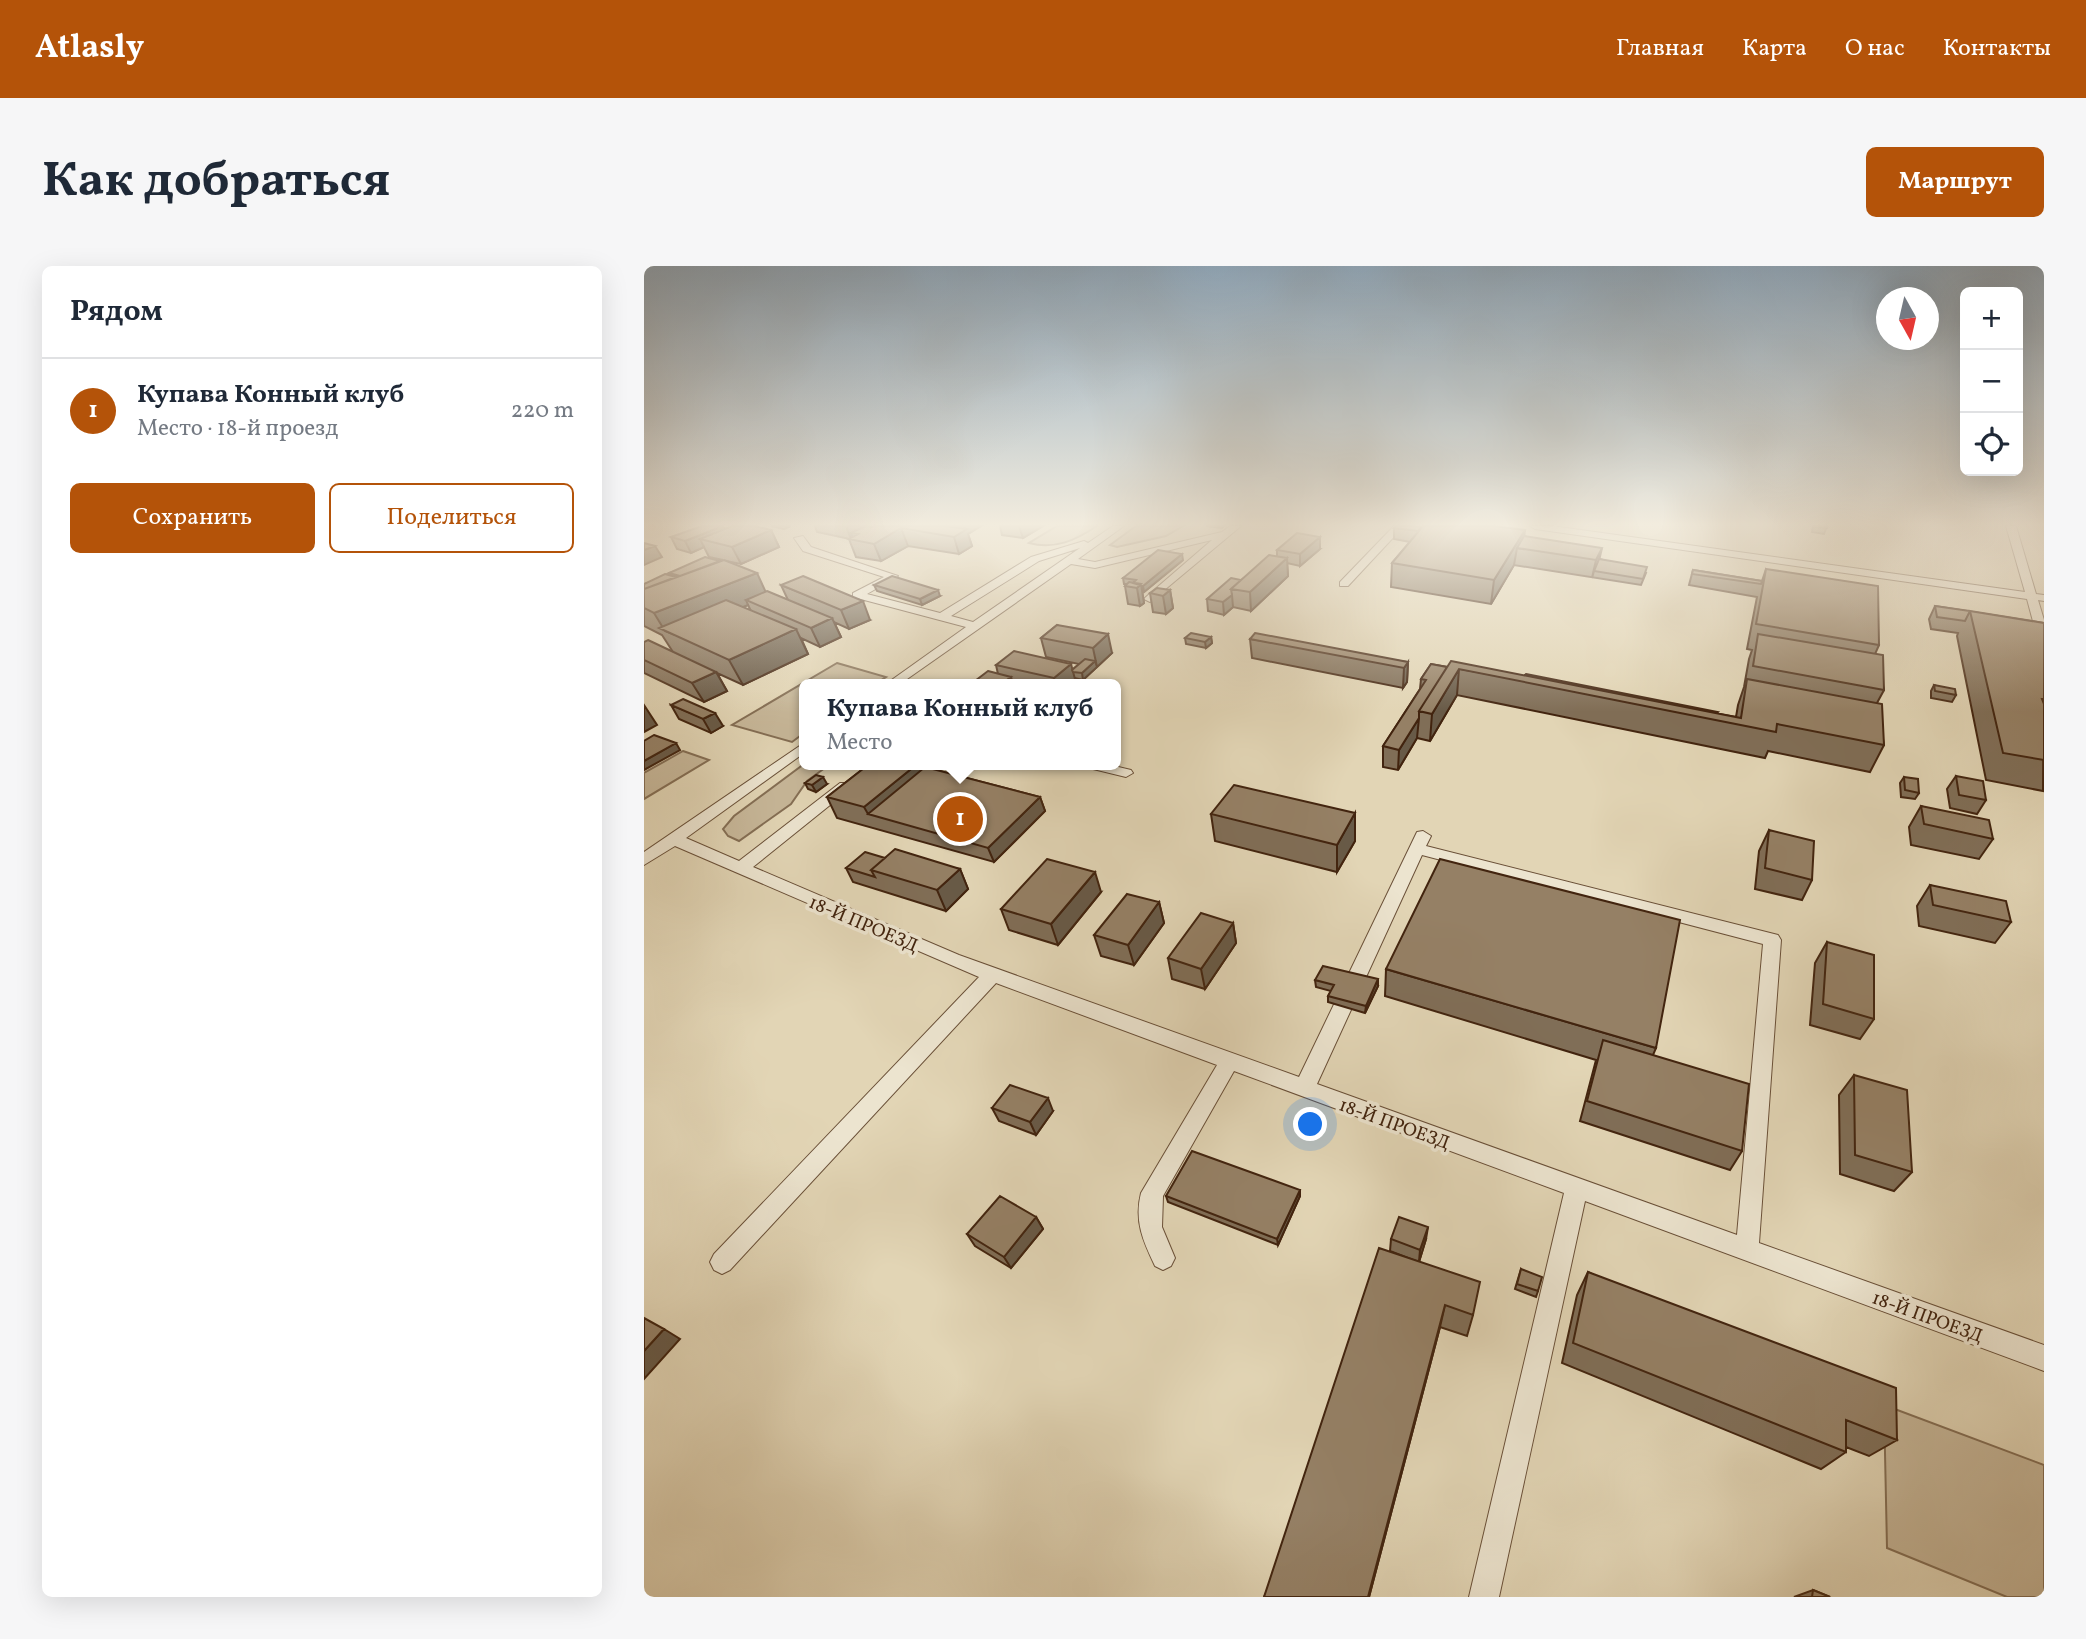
<!DOCTYPE html>
<html lang="ru">
<head>
<meta charset="utf-8">
<style>
	body { margin:0; font-family:Vollkorn,serif; background:#f6f6f7; color:#1f2937 }
	.controls { position:absolute; right:21px; top:21px; display:grid; overflow:hidden; border-radius:10px; box-shadow:0 7px 28px #0002 }
	.controls button { width:63px; height:63px; display:grid; place-items:center; padding:0; border:0; border-bottom:2px solid #e0e1e3; background:#fff; color:#1f2937; font:35px sans-serif }
	.compass { position:absolute; left:1232px; top:21px; width:63px; height:63px; border-radius:50%; background:#fff; box-shadow:0 7px 28px #0002; rotate:172deg }
	.you { position:absolute; left:667px; top:859px; width:24px; height:24px; margin:-18px; border:5px solid #fff; border-radius:50%; background:#1a73e8; box-shadow:0 0 0 10px #1a73e833 }
	.badge { display:grid; place-items:center; width:46px; height:46px; border-radius:50%; background:#b45309; color:#fff; font-size:23px; font-weight:700 }
	.pin { position:absolute; translate:-50% -50%; border:4px solid #fff; box-shadow:0 2px 7px #0006 }
	.popup { position:absolute; left:155px; top:413px; width:322px; height:91px; box-sizing:border-box; display:grid; place-content:center; border-radius:10px; background:#fff; filter:drop-shadow(0 2px 5px #0005); font-size:23px; white-space:nowrap; color:#747a83 }
	.popup b { font-size:26px; color:#1f2937 }
	.popup::after { content:''; position:absolute; left:50%; top:100%; margin-left:-14px; border:14px solid transparent; border-top-color:#fff }
	.list { margin:0; padding:0; list-style:none }
	h2 { display:flex; justify-content:space-between; align-items:center; height:91px; margin:0; padding:0 28px; font-size:30px }
	h2 small { font-size:23px; font-weight:400; color:#747a83 }
	.list li { display:grid; grid-template-columns:46px 1fr auto; gap:21px; align-items:center; box-sizing:border-box; height:105px; padding:0 28px; border-top:2px solid #e0e1e3 }
	.list b { display:block; font-size:26px; white-space:nowrap }
	.list p { margin:0; font-size:23px; white-space:nowrap; color:#747a83 }
	.list em { font-size:23px; font-style:normal; color:#747a83 }
	.actions { display:flex; gap:14px; padding:21px 28px }
	.actions a { flex:1; padding:16px 0; border:2px solid #b45309; border-radius:10px; text-align:center; font-size:24px; color:#b45309 }
	.actions .main { background:#b45309; color:#fff }
	.icon { flex:none; width:38px; height:38px; fill:none; stroke:currentColor; stroke-width:2; stroke-linecap:round; stroke-linejoin:round }
	.map { position:relative; flex:none; width:1400px; height:1331px; overflow:hidden; border-radius:10px }
	header { display:flex; align-items:center; gap:42px; box-sizing:border-box; height:98px; padding:0 35px; background:#b45309; color:#fff }
	header strong { font-size:33px }
	nav { display:flex; gap:38px; margin-inline-start:auto; font-size:24px }
	.intro { display:flex; align-items:center; justify-content:space-between; box-sizing:border-box; height:168px; padding:0 42px }
	h1 { margin:0; font-size:49px }
	.button { padding:18px 32px; border-radius:10px; background:#b45309; color:#fff; font-size:24px; font-weight:700 }
	main { display:flex; gap:42px; padding:0 42px }
	aside { flex:1; background:#fff; border-radius:10px; box-shadow:0 7px 28px #0002 }
	.map>svg:first-child { display:block }
	.green { fill:#c7b799; stroke:#846e54; stroke-width:2 }
	.lines { fill:none; stroke-linecap:round; stroke-linejoin:round }
	.minor-casing { stroke:#6a5038; stroke-width:2 }
	.minor { fill:#ece4cf; fill-rule:evenodd }
	.wall { fill:#806e57; stroke:#42240f; stroke-width:2; fill-rule:evenodd }
	.shaded-wall { fill:#685a47; stroke:#42240f; stroke-width:2 }
	.building { fill:#958065; stroke:#42240f; stroke-width:2 }
	.labels { text-anchor:middle; stroke-width:7; stroke-linejoin:round; paint-order:stroke }
	.street-label { font-size:19px; fill:#42240f; stroke:#ece4cf }
</style>
</head>
<body>
<header>
<strong>Atlasly</strong>
<nav><a>Главная</a><a>Карта</a><a>О нас</a><a>Контакты</a></nav>
</header>
<div class="intro"><h1>Как добраться</h1><a class="button">Маршрут</a></div>
<main>
<aside>
<h2>Рядом<small></small></h2>
<ul class="list">
<li><span class="badge">1</span><div><b>Купава Конный клуб</b><p>Место · 18-й проезд</p></div><em>220 m</em></li>
</ul>
<div class="actions"><a class="main">Сохранить</a><a>Поделиться</a></div>
</aside>
<div class="map">
<svg width="1400" height="1331" viewBox="0 0 1400 1331">
	<rect width="100%" height="100%" fill="#e2d5b5"/>
	<filter id="stains"><feTurbulence type="fractalNoise" baseFrequency=".00286" numOctaves="4"/><feColorMatrix values="0 0 0 0 .2 0 0 0 0 .09 0 0 0 0 .02 0 0 0 .5 -.17"/></filter>
	<radialGradient id="worn" r=".72"><stop offset=".6" stop-color="#630" stop-opacity="0"/><stop offset="1" stop-color="#630" stop-opacity=".3"/></radialGradient>
	<path class="green" d="M413,260H453C432,274 411,284 385,277Z
		M492,260H539L522,270L473,281L466,279Z
		M193,397L242,411L231,418H160V467L148,476L88,459Z
		M39,485L65,494L0,533V507Z
		M160,498L185,499L163,515L147,538L95,575L84,570L79,563L90,550Z
		M1240,1139L1400,1199V1331H1363L1243,1282Z"/>
	<g class="lines">
		<g class="minor-casing">
			<path id="minor" d="M469,260H480L434,293L451,296L578,266L586,260H597L506,336L500,333L502,331L568,274L451,302L427,298L256,418H242L322,361L209,331V327L240,311L159,285L150,272L159,270L167,281L254,310L223,328L296,347L387,291L440,275L444,277ZM436,282L329,356L307,350L395,295Z
				M750,260H760L704,320H696V316Z
				M886,260H908L1381,326L1362,260H1372L1392,328L1400,329V335L1394,334L1400,354V378L1394,374L1383,333L891,263Z
				M160,477V487L42,572L95,595L196,517H206L208,520L206,523L109,601L315,689L655,811L773,566L779,565L787,570L782,580L1134,669L1137,674L1115,977L1400,1079V1105L941,935L855,1331H825L920,927L590,805L519,930L518,961L531,992L527,1000L519,1004L511,1000C499,975 490,955 497,927L573,799L352,717L86,1004L78,1008L70,1004L66,996L70,988L335,711L31,580L0,599V586ZM778,589L1119,678L1093,969L673,818Z
				M443,499H466L487,504L489,507L482,511L445,502Z"/>
		</g>
		<use href="#minor" class="minor"/>
	</g>
	<path class="wall" d="M127,260H147L140,263Z
		M171,260H224L228,261L230,260H337L324,268L328,280L315,288L264,280L237,295L212,291L205,273H206L173,266Z
		M356,260H399L379,272L358,269Z
		M562,260H580L578,262Z
		M1169,260H1183L1180,268L1168,266Z
		M750,262L880,270L1002,307L997,319L870,299L847,338L747,321L748,297L766,276L750,273Z
		M81,263L127,264L135,281L97,298L82,295L122,326L144,334L137,319L226,354L205,363L190,356L197,371L176,381L157,372L164,388L99,419L73,407L83,425L60,436L0,407V376L29,386L18,369L0,360V318L26,310L25,307L79,294L65,291L60,281L47,287L33,283L27,271ZM104,339L107,345L99,341Z
		M676,283L656,300L643,297L644,310L607,345L589,341L580,349L564,345L563,333L597,314L633,291V284Z
		M539,294L500,326L498,325L500,337L496,340L484,338L481,320L483,318H480L479,312Z
		M1122,303L1235,379L1231,388L1240,424L1233,437L1240,479L1226,506L1124,485L1121,492L813,429L786,475L773,472L754,504L739,501V480L776,423L777,413L787,398L1092,451L1094,439L1100,421L1105,393L1108,384L1103,383L1113,331L1045,319L1049,304L1118,315Z
		M230,319L296,330L278,339L233,325Z
		M526,324L529,342L522,348L509,346L506,327Z
		M1291,340L1400,357L1399,525L1342,514L1313,370L1314,367L1287,363L1285,353Z
		M413,359L468,387L439,414L431,412L432,417L431,418H327L354,408L352,399L428,404L435,398L402,391L397,372Z
		M567,371L568,377L562,382L542,378L541,372Z
		M606,373L764,396L763,416L759,422L608,392Z
		M1290,419L1312,429L1308,436L1287,432V425Z
		M27,439L79,460L67,467L35,453Z
		M224,499H283L284,502L396,531L401,545L350,596L193,552L183,531Z
		M1312,510L1342,534L1333,548L1306,542L1303,523Z
		M1260,511L1275,527L1271,533L1257,531L1256,517Z
		M161,517L183,518L172,526L164,523Z
		M1277,540L1349,573L1335,593L1267,579L1265,561Z
		M711,547V575L693,606L571,575L567,548Z
		M1125,564L1168,614L1158,634L1111,623L1115,585Z
		M241,592L316,603L324,623L302,645L209,616L202,602Z
		M1286,619L1367,656L1351,677L1275,660L1273,640Z
		M457,626L414,679L365,664L357,643Z
		M515,636L520,657L490,699L457,690L450,669Z
		M589,657L592,677L561,723L528,713L524,692Z
		M1183,676L1230,753L1216,773L1166,759L1171,697Z
		M742,703L1012,782L1009,789L1098,885L1086,904L936,855L952,794L741,730Z
		M671,714L734,720L721,747L684,736V730L687,725L672,721Z
		M1210,809L1268,906L1250,925L1196,908L1195,829Z
		M348,842L409,845L392,869L355,855Z
		M656,924V930L634,979L524,936L522,930Z
		M392,951L399,963L367,1002L331,980L323,968Z
		M747,973H782L775,996L829,1049L823,1070L796,1061L725,1331H620L772,995L746,985Z
		M877,1003L894,1025L892,1031L871,1023Z
		M944,1006L1253,1174L1225,1190L1202,1181V1186L1177,1203L918,1097L933,1029Z
		M1169,1324L1186,1331H1150Z"/>
	<path class="shaded-wall" d="M79,260L85,271L56,273L60,281L47,287L41,275Z
		M202,260H224L226,264L207,267L209,272L207,273Z
		M320,260H337L324,268L328,280L315,288L310,271L321,264Z
		M375,260H399L379,272Z
		M257,262L264,280L237,295L230,278Z
		M127,264L135,281L97,298L88,281Z
		M881,264L879,283L873,282L870,299L847,338L850,314Z
		M676,271V283L656,300V288Z
		M11,280L18,291L0,299V284Z
		M958,282L954,299L950,305L948,312L952,294Z
		M538,288L539,294L500,326L499,320Z
		M643,292L644,310L607,345L606,326Z
		M113,307L124,331L102,334L104,339L31,369L21,365L10,347Z
		M497,318L500,337L496,340L493,322Z
		M294,324L296,330L278,339L276,333Z
		M526,324L529,342L522,348L519,330Z
		M588,329L589,341L580,349L579,336Z
		M219,335L226,354L205,363L197,344Z
		M188,352L197,371L176,381L167,362Z
		M152,363L164,388L99,419L85,394Z
		M464,368L468,387L453,401L449,382Z
		M567,371L568,377L562,382L561,376Z
		M451,395L453,401L439,414L438,407Z
		M764,396L763,416L759,422L760,402Z
		M427,398L432,417L431,418H411L410,412Z
		M815,403L813,429L786,475L788,448Z
		M72,406L83,425L60,436L48,417Z
		M367,411L369,418H357Z
		M0,439L13,459L0,466Z
		M71,447L79,460L67,467L59,453Z
		M775,452L773,472L754,504L755,484Z
		M32,477L36,484L0,504V495Z
		M272,499H283L289,513L224,548L220,541Z
		M179,511L183,518L172,526L168,519Z
		M396,531L401,545L350,596L344,582Z
		M711,547V575L693,606V579Z
		M316,603L324,623L302,645L293,624Z
		M451,606L457,626L414,679L407,658Z
		M515,636L520,657L490,699L484,679Z
		M589,657L592,677L561,723L557,703Z
		M734,713V720L721,747L722,740Z
		M404,832L409,845L392,869L386,856Z
		M656,924V930L634,979L633,973Z
		M392,951L399,963L367,1002L360,991Z
		M784,961L782,973L775,996L776,984Z
		M801,1039L796,1061L725,1331H724Z
		M20,1063L36,1073L0,1113V1085Z"/>
	<path class="building" d="M58,260H79L41,275L27,271Z
		M88,260H110L127,264L88,281L56,273Z
		M221,260L228,261L230,260H301L323,263L310,271L257,262L230,278L205,273L214,268L207,267Z
		M752,260H769L778,261L774,265L750,262Z
		M779,260H850L881,264L850,314L748,297Z
		M1171,260H1183V262L1171,261Z
		M653,267L676,271L656,288L633,284Z
		M880,270L958,282L952,294L873,282Z
		M0,277L11,280L0,284Z
		M514,284L538,288L499,320L489,317L492,314L479,312Z
		M625,289L643,292L606,326L587,323Z
		M61,291L76,295L36,310L25,307Z
		M955,293L1003,301L999,313L950,305Z
		M80,294L113,307L10,347L0,342V323Z
		M1122,303L1234,320L1235,379L1112,358Z
		M1049,304L1118,315L1117,318L1048,308Z
		M21,308L32,311L0,323V318Z
		M159,310L219,335L197,344L137,319Z
		M248,310L294,324L276,333L230,319Z
		M587,312L597,314L587,323L588,329L579,336L563,333Z
		M485,316L497,318L493,322L481,320Z
		M513,322L526,324L519,330L506,327Z
		M123,325L188,352L167,362L102,334Z
		M82,334L152,363L85,394L15,362Z
		M1291,340L1326,345L1321,355L1293,351Z
		M1326,345L1400,357V433H1398L1400,438V494L1359,487Z
		M413,359L464,368L449,382L397,372Z
		M547,367L567,371L561,376L541,372Z
		M611,367L764,396L760,402L606,373Z
		M1114,368L1239,389L1240,424L1109,400Z
		M4,374L72,406L48,417L0,394V376Z
		M370,385L427,398L410,412L352,399Z
		M441,393L451,395L438,407L429,406L428,404Z
		M807,395L1097,452L1103,413L1238,438L1240,479L1133,458L1132,466L815,403L788,448L775,445Z
		M787,398L803,401L775,445V452L755,484L739,480L782,414L777,413Z
		M344,405L367,411L357,418H327Z
		M882,408L1074,446L1073,447L881,409Z
		M1290,419L1311,423L1312,429L1291,425Z
		M39,433L71,447L59,453L27,439Z
		M10,469L32,477L0,495V475Z
		M224,499H272L220,541L183,531Z
		M281,501L396,531L344,582L224,548Z
		M172,509L179,511L168,519L161,517Z
		M1312,510L1339,515L1342,534L1315,529Z
		M1260,511L1274,513L1275,527L1261,524Z
		M590,519L711,547L693,579L567,548Z
		M1277,540L1345,554L1349,573L1280,558Z
		M1125,564L1170,575L1168,614L1121,602Z
		M251,583L316,603L293,624L227,604Z
		M221,586L241,592L227,604L231,611L202,602Z
		M403,593L451,606L407,658L357,643Z
		M796,593L1036,654L1012,782L742,703Z
		M1286,619L1362,635L1367,656L1289,639Z
		M483,628L515,636L484,679L450,669Z
		M557,647L589,657L557,703L524,692Z
		M1183,676L1230,689V753L1179,738Z
		M679,700L734,713L722,740L684,730L690,719L671,714Z
		M959,774L1105,818L1098,885L943,835Z
		M1210,809L1263,824L1268,906L1211,889Z
		M366,819L404,832L386,856L348,842Z
		M548,885L656,924L633,973L522,930Z
		M356,930L392,951L360,991L323,968Z
		M755,951L784,961L776,984L747,973Z
		M735,982L836,1016L829,1049L801,1039L724,1331H620Z
		M877,1003L898,1011L894,1025L873,1018Z
		M944,1006L1252,1122L1253,1174L1202,1154V1186L929,1077Z
		M0,1052L20,1063L0,1085Z
		M1169,1324L1186,1331H1168Z"/>
	<linearGradient id="sky" x2="0" y2="1"><stop stop-color="#90a9bd"/><stop offset="0.58" stop-color="#f2ecde"/><stop offset="1" stop-color="#f2ecde" stop-opacity="0"/></linearGradient>
	<rect width="1400" height="446" fill="url(#sky)"/>
	<g class="labels">
		<g class="street-label">
			<text transform="translate(220 657) rotate(23)" y="7">18-Й ПРОЕЗД</text>
			<text transform="translate(751 857) rotate(20)" y="7">18-Й ПРОЕЗД</text>
			<text transform="translate(1284 1050) rotate(20)" y="7">18-Й ПРОЕЗД</text>
		</g>
	</g>
	<rect width="100%" height="100%" filter="url(#stains)"/>
	<rect width="100%" height="100%" fill="url(#worn)"/>
</svg>
<div class="controls">
<button>+</button>
<button>−</button>
<button><svg class="icon" aria-label="locate" viewBox="0 0 24 24"><circle cx="12" cy="12" r="6"/><path d="M12 2v4M12 18v4M2 12h4M18 12h4"/></svg></button>
</div>
<svg class="compass" viewBox="-18 -18 36 36"><path d="M0-13l5 13h-10z" fill="#e53935"/><path d="M0 13l5-13h-10z" fill="#747a83"/></svg>
<div class="you"></div>
<div class="pin badge" style="left:316px;top:553px">1</div>
<div class="popup"><b>Купава Конный клуб</b>Место</div>
</div>
</main>
</body>
</html>
